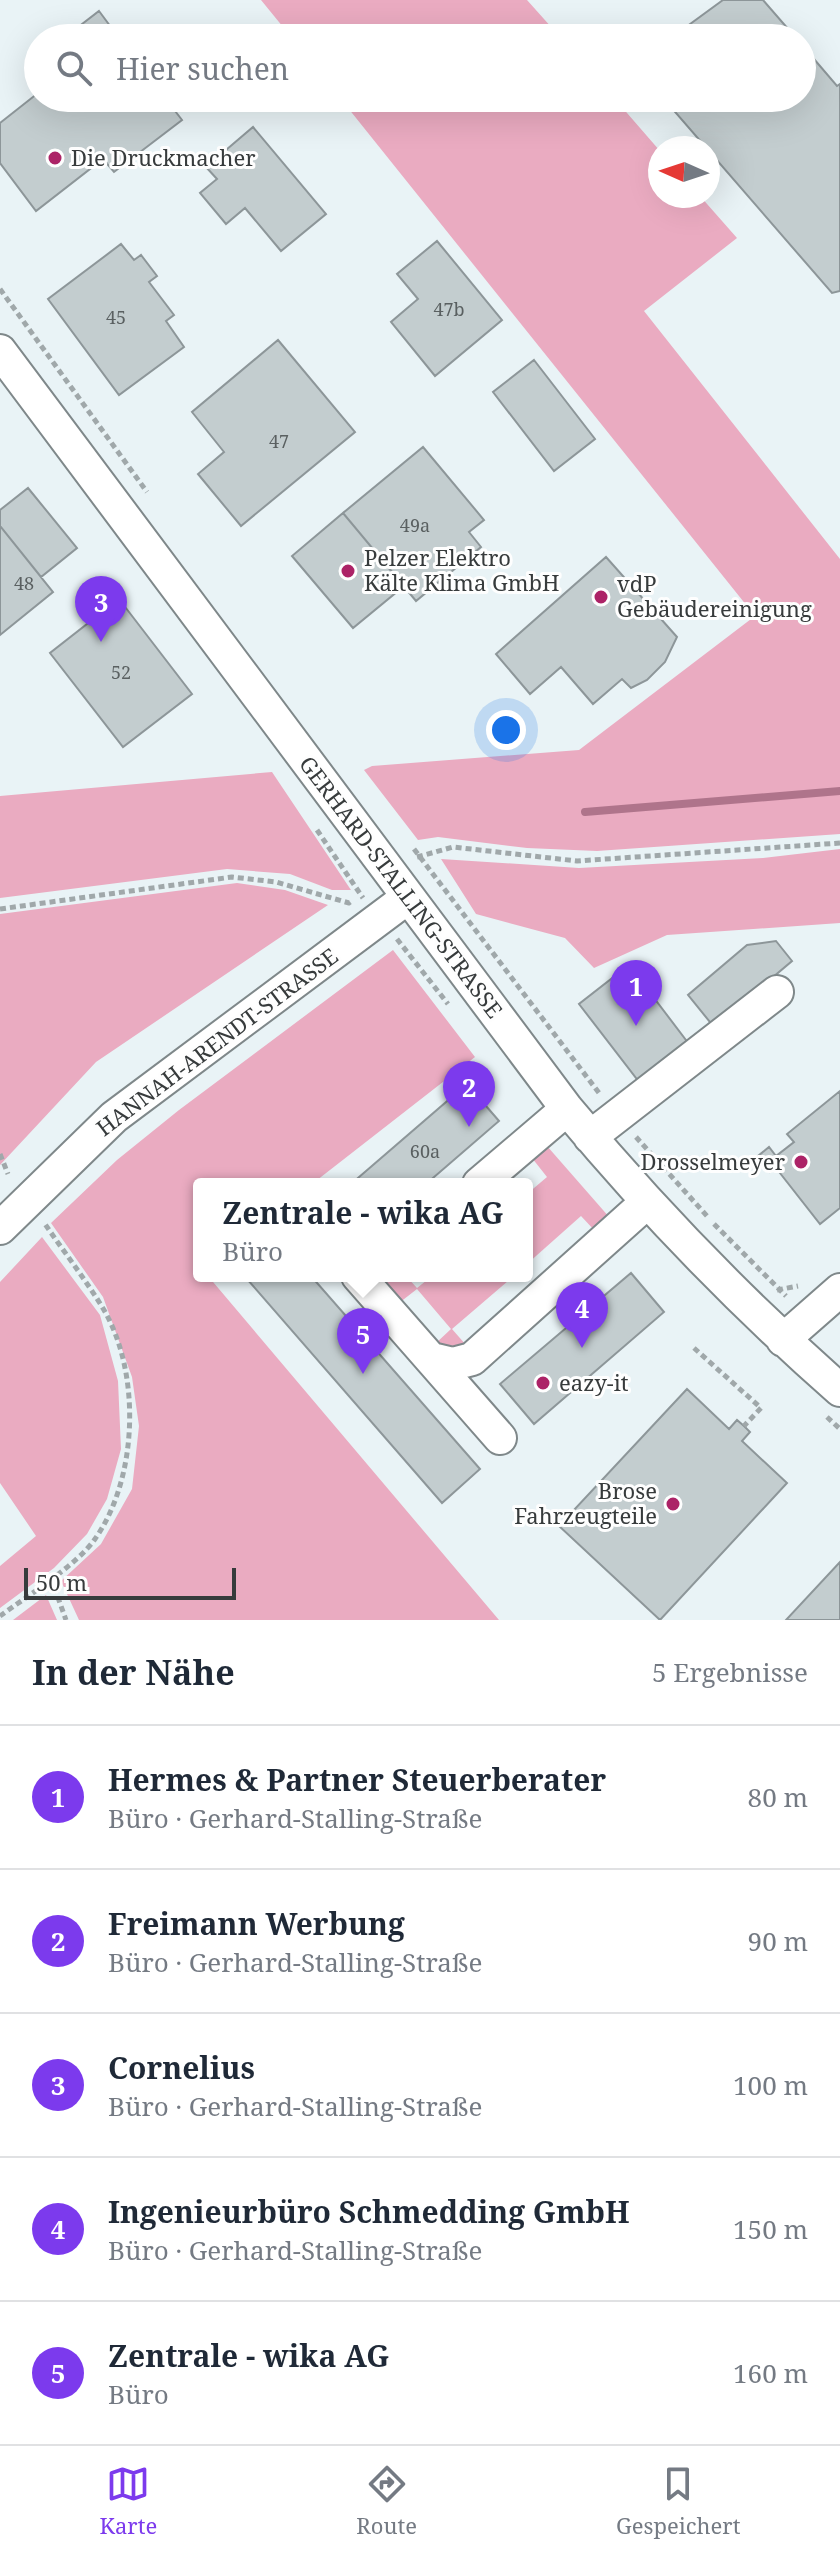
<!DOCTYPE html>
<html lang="de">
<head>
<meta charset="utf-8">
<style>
	body { margin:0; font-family:"Noto Serif",serif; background:#f2f2f3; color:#1f2937 }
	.compass { position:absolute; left:648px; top:136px; width:72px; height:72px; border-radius:50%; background:#fff; box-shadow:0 8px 32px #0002; rotate:273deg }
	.scale { position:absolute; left:24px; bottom:20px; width:212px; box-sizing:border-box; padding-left:8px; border:4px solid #373b3c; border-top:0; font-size:22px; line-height:28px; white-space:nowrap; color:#373b3c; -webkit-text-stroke:6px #fefefe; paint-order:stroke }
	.you { position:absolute; left:506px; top:730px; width:28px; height:28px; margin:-20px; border:6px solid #fff; border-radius:50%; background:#1a73e8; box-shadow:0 0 0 12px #1a73e833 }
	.badge { display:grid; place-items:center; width:52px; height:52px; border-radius:50%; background:#7c3aed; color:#fff; font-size:26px; font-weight:700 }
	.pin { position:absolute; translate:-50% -66px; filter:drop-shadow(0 2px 4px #0008) }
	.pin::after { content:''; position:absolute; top:42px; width:28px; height:24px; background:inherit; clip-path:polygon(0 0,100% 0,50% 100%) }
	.popup { position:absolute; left:193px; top:1178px; width:340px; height:104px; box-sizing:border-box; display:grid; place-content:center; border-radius:8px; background:#fff; filter:drop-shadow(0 2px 6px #0005); font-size:26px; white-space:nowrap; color:#747a83 }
	.popup b { font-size:30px; color:#1f2937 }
	.popup::after { content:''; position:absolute; left:50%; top:100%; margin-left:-16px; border:16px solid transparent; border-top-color:#fff }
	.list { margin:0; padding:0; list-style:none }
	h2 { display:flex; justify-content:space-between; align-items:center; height:104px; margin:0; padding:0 32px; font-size:34px }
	h2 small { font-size:26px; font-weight:400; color:#747a83 }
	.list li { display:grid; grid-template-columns:52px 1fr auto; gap:24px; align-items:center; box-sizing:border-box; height:144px; padding:0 32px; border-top:2px solid #e0e1e3 }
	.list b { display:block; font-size:30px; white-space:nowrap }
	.list p { margin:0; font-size:26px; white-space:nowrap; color:#747a83 }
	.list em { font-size:26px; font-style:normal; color:#747a83 }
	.icon { flex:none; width:44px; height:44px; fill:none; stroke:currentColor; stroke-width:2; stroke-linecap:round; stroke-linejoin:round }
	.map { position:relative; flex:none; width:840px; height:1620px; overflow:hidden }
	.search { position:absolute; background:#fff; box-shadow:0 8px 32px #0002; left:24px; right:24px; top:24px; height:88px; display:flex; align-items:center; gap:20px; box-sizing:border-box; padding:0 28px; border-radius:44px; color:#747a83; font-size:30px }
	.sheet { height:824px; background:#fff }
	nav { display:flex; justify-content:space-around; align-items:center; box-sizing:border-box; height:112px; border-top:2px solid #e0e1e3; background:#fff; font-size:22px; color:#747a83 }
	nav a { display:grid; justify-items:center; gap:4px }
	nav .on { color:#7c3aed }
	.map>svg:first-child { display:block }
	.green { fill:#eaabc1 }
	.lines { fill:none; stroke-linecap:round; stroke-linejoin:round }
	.stream { stroke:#af748b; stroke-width:8 }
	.building { fill:#c3cdcf; stroke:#8d9699; stroke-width:2 }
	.minor-casing { stroke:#7f888a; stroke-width:36 }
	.path { stroke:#a0a8aa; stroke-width:5; stroke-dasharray:6 4; stroke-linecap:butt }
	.minor { stroke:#fff; stroke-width:32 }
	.poi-dot { fill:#ac2367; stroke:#fefefe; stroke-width:3 }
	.labels { text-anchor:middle; stroke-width:6; stroke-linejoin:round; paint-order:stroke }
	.number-label { font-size:18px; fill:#5a6061 }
	.poi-label { font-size:22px; fill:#373b3c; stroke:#fefefe; text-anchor:start }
	.street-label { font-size:22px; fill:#373b3c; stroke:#fefefe }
</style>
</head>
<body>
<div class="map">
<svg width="840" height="1620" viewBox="0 0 840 1620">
	<rect width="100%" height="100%" fill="#e9f3f6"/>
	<path class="green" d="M261,0H527L561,38H292Z
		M340,98H614L660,151V196H700L737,238L644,311L840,559V834L597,851L527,848L438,837L418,840L364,770L372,766L579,750L755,616Z
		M272,772L351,890H332L290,874L227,869L0,898V796Z
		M840,849V923L667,935L594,968L565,938L476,914L441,859L579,868L763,858Z
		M237,883L285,890L328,905L96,1062L0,1165V914Z
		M393,950L475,1057L312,1184H199V1276H208L499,1620H79L61,1581L101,1544L132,1489L139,1426L132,1377L103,1297L51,1223L117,1160L179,1110Z
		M547,1146L610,1218L595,1231L581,1216L527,1264V1194L547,1177L532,1158Z
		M42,1237L100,1315L118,1381L121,1449L107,1499L87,1534L54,1568L0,1608V1566L36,1536L0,1483V1282Z
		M395,1276H406L417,1288L432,1276H503L508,1281L452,1329L466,1345L448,1360L435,1344L451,1329L417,1289L399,1303L384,1285Z
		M46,1595L57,1620H13Z"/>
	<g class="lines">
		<path class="stream" d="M585,812L840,791"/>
	</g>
	<path class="building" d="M723,0H763L796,38H671Z
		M99,11L119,38H64Z
		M802,45L837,86L840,84V291L832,293L663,98H802Z
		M38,93V98H165L182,120L114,172L103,159L36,211L0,163V123Z
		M253,127L326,214L281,251L245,208L226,224L200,193L217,179L206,167Z
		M437,241L502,320L435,376L391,322L418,299L397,274Z
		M121,244L134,260L141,255L157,276L149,282L174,315L166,321L184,347L119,395L48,299Z
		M278,340L355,432L241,526L198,474L224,452L192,412Z
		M534,360L595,439L554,471L493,392Z
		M423,447L484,520L469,532L481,547L416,601L343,513Z
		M28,488L77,548L41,577L0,526V510Z
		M343,513L404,586L353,628L292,556Z
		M0,526L53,592L0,635Z
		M606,557L677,637L665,662L647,680L631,688L622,679L593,704L561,667L530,694L496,654Z
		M119,599L192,694L123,747L50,653Z
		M776,941L792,961L714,1027L688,995L747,945Z
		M629,965L692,1048L643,1087L579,1004Z
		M467,1084L499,1121L426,1184H351Z
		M840,1091V1208L820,1224L776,1168L770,1172L758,1156L769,1147L776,1156L794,1142L787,1134Z
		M631,1273L664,1312L534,1424L500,1384Z
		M250,1276H311L480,1469L442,1503L247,1279Z
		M687,1389L729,1429L737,1420L744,1426L750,1432L742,1441L787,1483L660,1620L559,1526Z
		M840,1562V1620H786Z"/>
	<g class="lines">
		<g class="minor-casing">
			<path id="minor" d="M0,351L567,1109C651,1210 741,1303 840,1390
				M590,1137L777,992
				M479,1184L567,1109
				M0,1228L114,1117L407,898
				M358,1276L500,1438
				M783,1340L840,1290
				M432,1359L453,1364L472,1359L646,1203"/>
		</g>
		<path class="path" d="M0,289L147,492
			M317,830L363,898
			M414,849L599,1093
			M417,857L453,847L577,861L840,843
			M0,909L232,877L276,882L349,903L353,900
			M397,939L448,1004
			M636,1137L707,1216
			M0,1154L8,1174
			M714,1224L786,1296
			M777,1290L798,1286
			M694,1348L761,1408L744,1426
			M827,1417L840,1429
			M51,1578L66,1620
			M0,1616C26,1597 77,1565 95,1539C138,1478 141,1374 104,1310C86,1280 64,1252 45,1224"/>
		<use href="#minor" class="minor"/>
	</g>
	<g class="poi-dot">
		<circle cx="55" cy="158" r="8"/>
		<circle cx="348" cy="571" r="8"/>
		<circle cx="601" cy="597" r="8"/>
		<circle cx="801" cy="1162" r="8"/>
		<circle cx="543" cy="1383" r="8"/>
		<circle cx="673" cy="1504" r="8"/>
	</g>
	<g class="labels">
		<g class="number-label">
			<text x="449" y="316">47b</text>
			<text x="116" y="324">45</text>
			<text x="279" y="448">47</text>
			<text x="415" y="532">49a</text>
			<text x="24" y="590">48</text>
			<text x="121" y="679">52</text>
			<text x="425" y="1158">60a</text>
		</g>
		<g class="poi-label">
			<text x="71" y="166">Die Druckmacher</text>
			<text x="364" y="566">Pelzer Elektro<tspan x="364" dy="25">Kälte Klima GmbH</tspan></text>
			<text x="617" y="592">vdP<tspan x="617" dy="25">Gebäudereinigung</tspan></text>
			<text x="785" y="1170" text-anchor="end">Drosselmeyer</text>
			<text x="559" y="1391">eazy-it</text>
			<text x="657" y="1499" text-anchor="end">Brose<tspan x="657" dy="25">Fahrzeugteile</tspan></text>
		</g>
		<g class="street-label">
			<text transform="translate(401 887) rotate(53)" y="8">GERHARD-STALLING-STRASSE</text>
			<text transform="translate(217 1042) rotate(-37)" y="8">HANNAH-ARENDT-STRASSE</text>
		</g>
	</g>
</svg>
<svg class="compass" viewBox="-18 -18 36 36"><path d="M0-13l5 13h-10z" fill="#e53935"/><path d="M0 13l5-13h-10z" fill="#747a83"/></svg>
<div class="scale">50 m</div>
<div class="you"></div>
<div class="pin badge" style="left:636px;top:1026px">1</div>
<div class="pin badge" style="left:469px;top:1127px">2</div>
<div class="pin badge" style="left:101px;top:642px">3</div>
<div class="pin badge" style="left:582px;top:1348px">4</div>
<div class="pin badge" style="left:363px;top:1374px">5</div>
<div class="popup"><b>Zentrale - wika AG</b>Büro</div>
<div class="search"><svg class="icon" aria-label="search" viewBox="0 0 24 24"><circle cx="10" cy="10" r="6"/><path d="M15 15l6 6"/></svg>Hier suchen</div>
</div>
<section class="sheet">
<h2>In der Nähe<small>5 Ergebnisse</small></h2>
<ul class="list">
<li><span class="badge">1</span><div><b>Hermes &amp; Partner Steuerberater</b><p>Büro · Gerhard-Stalling-Straße</p></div><em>80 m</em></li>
<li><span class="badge">2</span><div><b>Freimann Werbung</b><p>Büro · Gerhard-Stalling-Straße</p></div><em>90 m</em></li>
<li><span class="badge">3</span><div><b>Cornelius</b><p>Büro · Gerhard-Stalling-Straße</p></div><em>100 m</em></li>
<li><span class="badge">4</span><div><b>Ingenieurbüro Schmedding GmbH</b><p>Büro · Gerhard-Stalling-Straße</p></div><em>150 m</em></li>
<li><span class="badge">5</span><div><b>Zentrale - wika AG</b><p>Büro</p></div><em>160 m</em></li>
</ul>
</section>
<nav>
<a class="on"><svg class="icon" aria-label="map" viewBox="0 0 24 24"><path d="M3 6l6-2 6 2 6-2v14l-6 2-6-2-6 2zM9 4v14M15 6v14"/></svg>Karte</a>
<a><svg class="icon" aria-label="directions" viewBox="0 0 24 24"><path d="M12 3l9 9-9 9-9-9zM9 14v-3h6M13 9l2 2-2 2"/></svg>Route</a>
<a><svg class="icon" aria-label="saved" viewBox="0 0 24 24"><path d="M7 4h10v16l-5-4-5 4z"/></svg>Gespeichert</a>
</nav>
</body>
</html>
